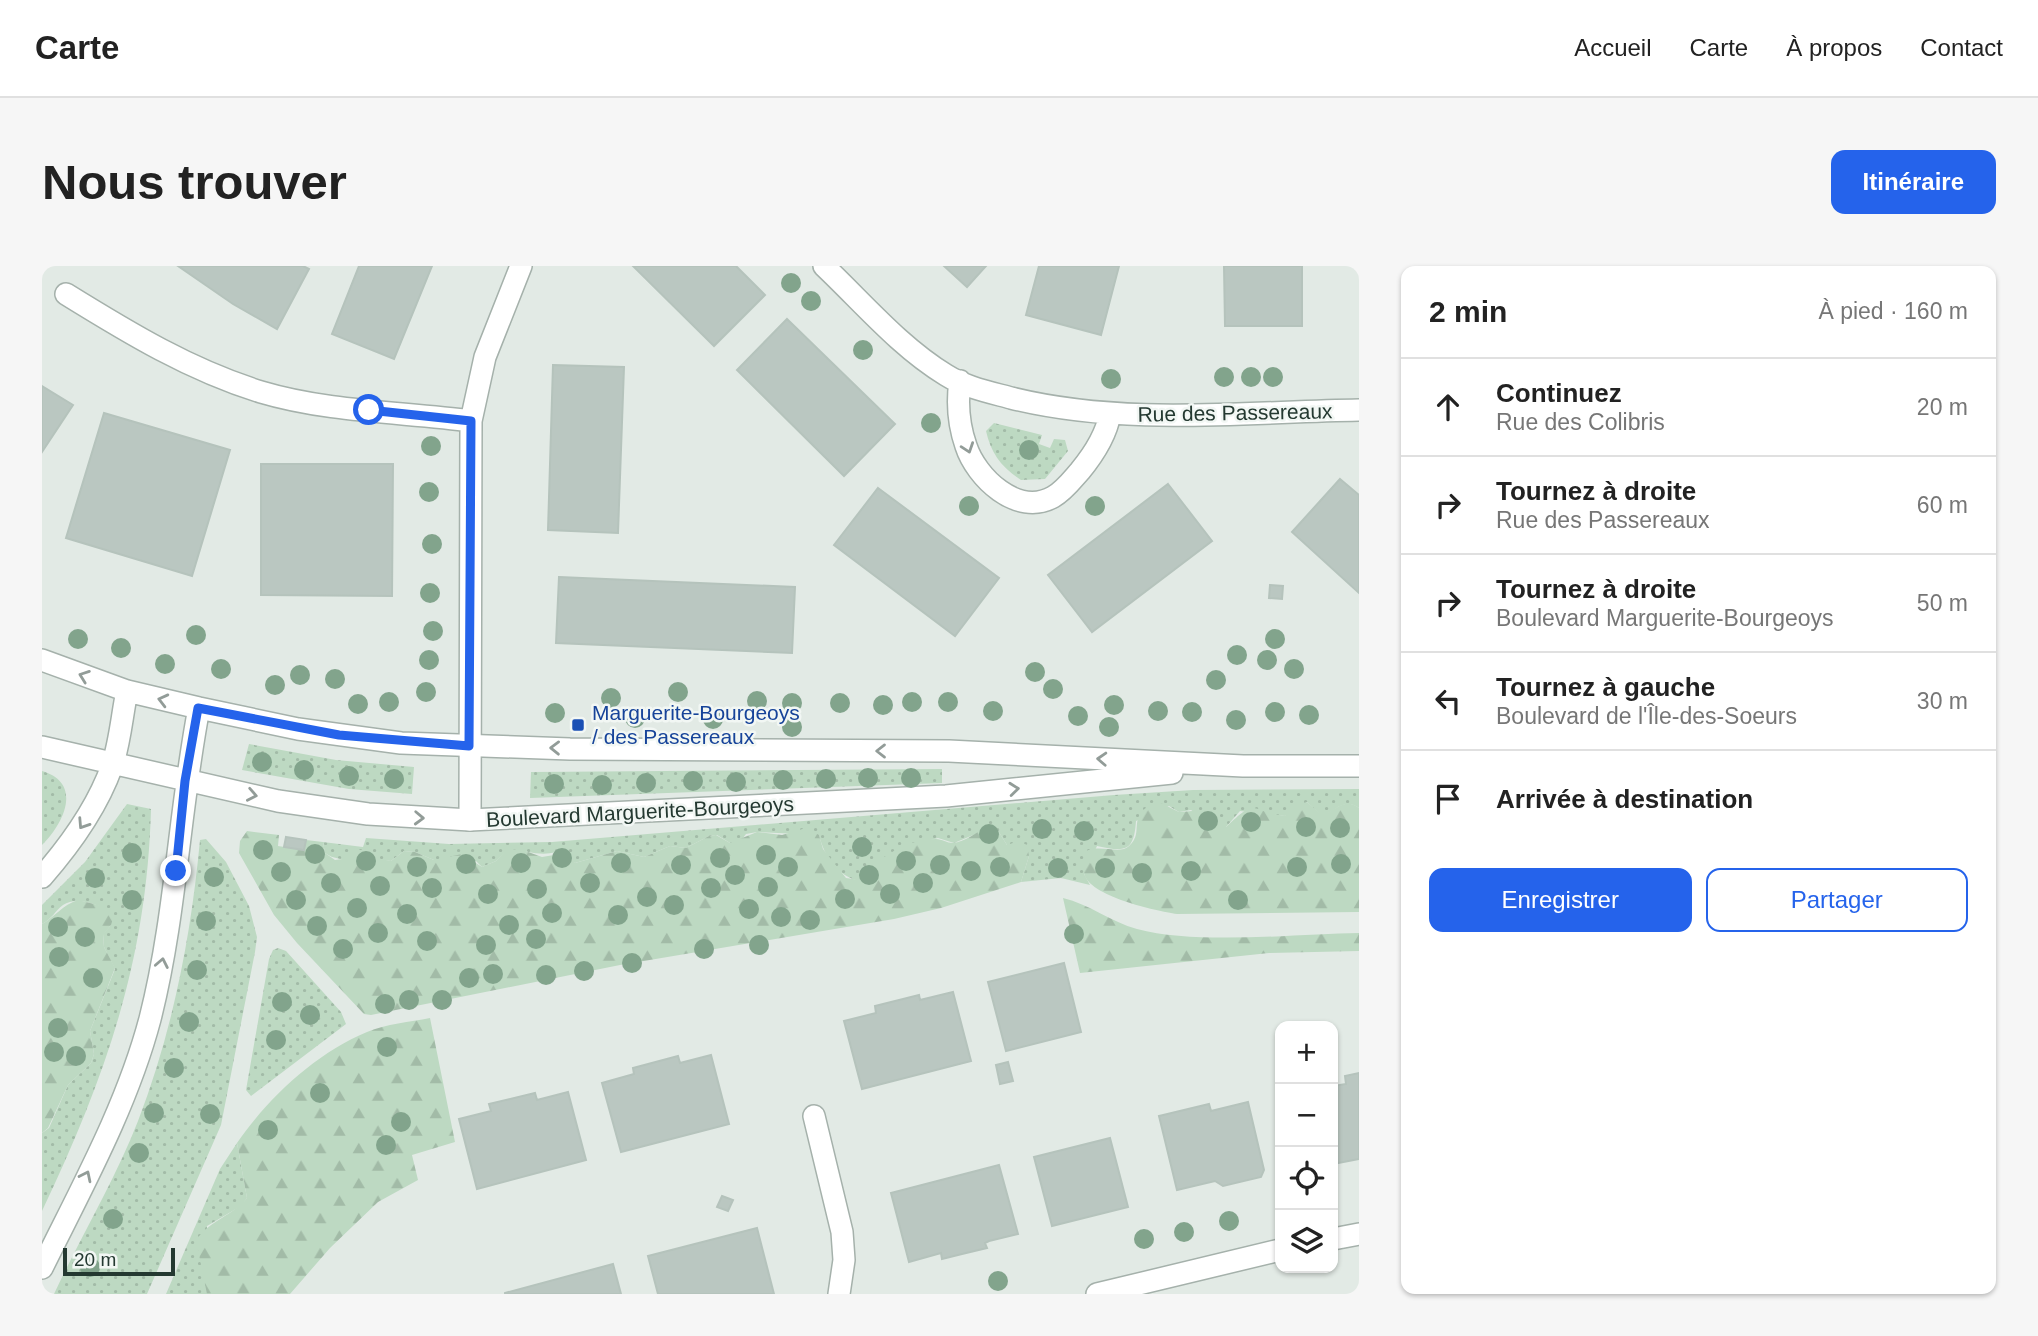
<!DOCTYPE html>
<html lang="fr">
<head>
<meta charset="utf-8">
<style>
	body { margin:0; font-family:Helvetica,sans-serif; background:#f6f6f6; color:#222 }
	.controls { position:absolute; right:21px; bottom:21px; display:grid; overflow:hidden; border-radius:14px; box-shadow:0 2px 5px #0004 }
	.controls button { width:63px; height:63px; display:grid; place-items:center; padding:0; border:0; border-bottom:2px solid #e0e0e0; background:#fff; color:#222; font:35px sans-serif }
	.scale { position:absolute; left:21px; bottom:18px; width:112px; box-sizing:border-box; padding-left:7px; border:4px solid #243931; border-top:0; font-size:19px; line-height:24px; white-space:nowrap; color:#243931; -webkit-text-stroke:5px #f2f7f4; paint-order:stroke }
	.stop { position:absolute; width:21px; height:21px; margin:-16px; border:5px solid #2563eb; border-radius:50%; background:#fff }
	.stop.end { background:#2563eb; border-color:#fff; box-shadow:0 2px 7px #0008 }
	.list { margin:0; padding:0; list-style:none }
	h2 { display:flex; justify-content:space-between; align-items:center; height:91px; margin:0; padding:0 28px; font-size:30px }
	h2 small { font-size:23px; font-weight:400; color:#767676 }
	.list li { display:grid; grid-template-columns:46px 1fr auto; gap:21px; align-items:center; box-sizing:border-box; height:98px; padding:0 28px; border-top:2px solid #e0e0e0 }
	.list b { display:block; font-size:26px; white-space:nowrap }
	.list p { margin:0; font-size:23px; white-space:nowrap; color:#767676 }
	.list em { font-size:23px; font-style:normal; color:#767676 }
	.actions { display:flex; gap:14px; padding:21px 28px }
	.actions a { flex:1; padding:16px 0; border:2px solid #2563eb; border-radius:14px; text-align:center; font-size:24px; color:#2563eb }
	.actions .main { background:#2563eb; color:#fff }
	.icon { flex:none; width:38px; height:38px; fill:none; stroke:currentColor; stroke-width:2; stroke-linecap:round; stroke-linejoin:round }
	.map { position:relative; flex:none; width:1317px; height:1028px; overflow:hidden; border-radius:14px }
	header { display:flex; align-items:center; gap:42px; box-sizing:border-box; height:98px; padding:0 35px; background:#fff; border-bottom:2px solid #e0e0e0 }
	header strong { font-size:33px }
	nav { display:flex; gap:38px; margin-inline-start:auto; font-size:24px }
	.intro { display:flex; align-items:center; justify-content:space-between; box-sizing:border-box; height:168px; padding:0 42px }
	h1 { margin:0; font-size:49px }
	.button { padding:18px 32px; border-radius:14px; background:#2563eb; color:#fff; font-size:24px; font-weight:700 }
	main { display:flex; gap:42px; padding:0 42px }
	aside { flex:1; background:#fff; border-radius:14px; box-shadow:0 2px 5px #0004 }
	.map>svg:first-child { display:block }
	.grass { fill:url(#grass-dots) }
	.forest { fill:url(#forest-firs) }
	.building { fill:#bac7c1; stroke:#b5c3bc; stroke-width:2 }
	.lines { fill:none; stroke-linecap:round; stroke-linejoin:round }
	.minor-casing { stroke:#a5b1ab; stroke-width:24 }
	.tertiary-casing { stroke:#a5b1ab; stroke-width:24 }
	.minor { stroke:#fff; stroke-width:21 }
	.tertiary { stroke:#fff; stroke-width:21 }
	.tree { fill:#82a48c }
	.oneway { stroke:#929c98 }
	.route { stroke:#2563eb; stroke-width:9 }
	.transit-dot { fill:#1a4fb4; stroke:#f2f7f4; stroke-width:2.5 }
	.labels { text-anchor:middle; stroke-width:5; stroke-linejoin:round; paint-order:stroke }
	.street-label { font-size:21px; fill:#243931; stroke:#f2f7f4 }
	.transit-label { font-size:21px; fill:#164399; stroke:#f2f7f4; text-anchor:start }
</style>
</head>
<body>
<header>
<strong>Carte</strong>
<nav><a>Accueil</a><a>Carte</a><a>À propos</a><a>Contact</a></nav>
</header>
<div class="intro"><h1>Nous trouver</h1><a class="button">Itinéraire</a></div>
<main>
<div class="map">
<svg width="1317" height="1028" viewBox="0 0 1317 1028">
	<defs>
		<pattern id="grass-dots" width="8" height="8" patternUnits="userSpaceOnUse" patternTransform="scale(1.75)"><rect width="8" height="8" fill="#bdd9c2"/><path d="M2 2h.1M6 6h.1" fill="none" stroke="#a2bba7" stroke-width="1.8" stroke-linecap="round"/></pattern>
		<pattern id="forest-firs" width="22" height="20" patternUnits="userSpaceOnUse" patternTransform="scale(1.75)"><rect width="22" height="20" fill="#bdd9c2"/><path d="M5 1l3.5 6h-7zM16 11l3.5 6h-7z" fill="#a2bba7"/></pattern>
	</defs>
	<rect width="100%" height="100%" fill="#e2eae5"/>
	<path class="grass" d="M952,157L1000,169L997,178L1008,182L1012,173L1023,174L1026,185L1003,213L979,214C959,201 949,187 944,165Z
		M207,478L294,494L372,501L370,528L307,523L200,504Z
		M900,503V517L488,532L489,506Z
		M0,505C42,517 21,559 0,579Z
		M1317,523V542C1303,531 1293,545 1280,550L1265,536L1243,550L1198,545L1184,561H1173L1149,544L1137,546L1127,540L1094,555C1092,586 1083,586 1055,580L1042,608L1048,619L1019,612L979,616L987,590L965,579L953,560L912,577L896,572L865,580L824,606L818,615C796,611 782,590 777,569L715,566L704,568L698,576L688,577L675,569L667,570L644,582L628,580L602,591L575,585L533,597L514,586C496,591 483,583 465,584L454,595L440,601L434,595L392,594L373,586L362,585L349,595C328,591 299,599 283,587L281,576L321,581L324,572L407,578L510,576L1072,529L1151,524Z
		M85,538L109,543C105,694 64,810 0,945V867L7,862L26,819L49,797L52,788L48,765L73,703L62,681L61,668L69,659L64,642C51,638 34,630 21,639C13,645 10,653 0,658V639L43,596Z
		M164,573L184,596L207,640L215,671L213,686L179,859L105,1028H12C39,970 73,914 96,855C131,764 149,670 158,574Z
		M236,682L244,685L299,746L304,758L209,830L204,824L227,693L231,684Z
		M195,877L205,932L199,940L165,960V1028H124L178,903Z"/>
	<path class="forest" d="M1115,535L1137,546L1164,544L1173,561H1184C1217,530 1205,545 1243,550L1248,542L1265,536L1280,549C1293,545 1303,531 1317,542V646L1135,648C1114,645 1046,630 1042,607C1041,600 1043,591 1044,585C1059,578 1078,589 1087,580C1104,565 1082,551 1115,535Z
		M945,559L953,560L965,579L977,575L985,579L987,590L979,616L899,642L852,653L578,699L329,749L322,748L255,677L232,649L197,587L198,575L205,565L237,569L236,580L262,584L264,574L281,576L283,587L293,594L307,592L311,584H326L334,592L349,595L362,585L373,586L392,594L420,588L440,601L454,595L464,584L478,583L500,591L524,587L533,597L575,585L602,591L628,580L644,582L667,570L674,569L688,577L715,566L740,569L764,562L777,569L781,583L804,612L818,614C835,592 865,573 894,573C900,573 905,577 911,577C922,576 937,566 945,559Z
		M1021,632C1047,638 1069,656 1095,663C1155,679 1253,668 1317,667V685L1227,687L1038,707Z
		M36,634L64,641L72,649L69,659L61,669L62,681L73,702L48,765L52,788L49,797L26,819L6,862L0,867V658C14,650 20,639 36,634Z
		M388,752L413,876L370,889L376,914L336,936L288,982L248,1028H165L154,974C170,953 190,950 205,932L195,877C226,832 274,787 325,766C344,758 368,756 388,752Z"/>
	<path class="building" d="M136,0H261L267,3L235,63L191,38Z
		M317,0H390L352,93L290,68Z
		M591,0H694L723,29L672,80Z
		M902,0H944L925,21Z
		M997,0H1077L1059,69L984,49Z
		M1182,0H1260V60H1183Z
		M745,53L853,158L802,210L695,104Z
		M511,99L582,101L576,267L506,264Z
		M0,120L31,139L0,186Z
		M62,147L188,184L150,310L24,272Z
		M219,198H351L350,330L219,329Z
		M1298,213L1317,229V327L1250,266Z
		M1126,218L1170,275L1050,366L1006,309Z
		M836,222L957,312L913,370L792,279Z
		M517,311L753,321L750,387L514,377Z
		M1228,319L1241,320L1240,333L1227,332Z
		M244,571L264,574L262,584L242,581Z
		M1022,697L1039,766L964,785L946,716Z
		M911,726L929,795L820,823L802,755L834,747L833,740L877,729L878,734Z
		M669,789L687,858L579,886L560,817L592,808L591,802L636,790L638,797Z
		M966,796L971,815L958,818L954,799Z
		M1317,807V893L1291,898V820L1304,818L1303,810Z
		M526,826L544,894L435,923L417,853L449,845L447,838L493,827L495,834Z
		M1206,836L1222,904L1219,911L1181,920L1173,915L1135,924L1117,850L1167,838L1169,845Z
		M1068,872L1086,941L1010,960L992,891Z
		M957,899L976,968L947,975L943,977L945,982L920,988L900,993L899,987L867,996L849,927Z
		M680,930L691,934L686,945L675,941Z
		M715,962L732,1028H616L606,990Z
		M571,998L579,1028H463V1027Z"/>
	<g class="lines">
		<g class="minor-casing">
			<path id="minor" d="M782,0C821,37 858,81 904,109C923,121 947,126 969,132C1082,160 1201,146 1317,144
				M24,28C87,67 148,104 219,126C286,146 360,146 429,155
				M918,115C915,136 917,160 924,180C934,211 975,251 1011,231C1022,225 1030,214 1038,205C1052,188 1064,170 1068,148
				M428,554L429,155L443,91L479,0
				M772,850L800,966L802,994L797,1028
				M1291,973L1317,968
				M1055,1028L1238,984"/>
		</g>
		<g class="tertiary-casing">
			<path id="tertiary" d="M0,394L85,425L157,442L256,463L359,477L528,483L907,485L1201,500H1317
				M0,481L236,535L326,548L428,554L904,530L1130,507
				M0,611C29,578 55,542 70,500C78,477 80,449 85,425
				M0,1002C40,921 85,840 108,753C134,651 137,545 157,442"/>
		</g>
		<use href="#minor" class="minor"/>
		<use href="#tertiary" class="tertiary"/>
	</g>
	<g class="tree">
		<circle cx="749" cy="17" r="10"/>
		<circle cx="769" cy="35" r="10"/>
		<circle cx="821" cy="84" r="10"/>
		<circle cx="1182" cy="111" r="10"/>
		<circle cx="1209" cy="111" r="10"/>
		<circle cx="1231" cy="111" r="10"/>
		<circle cx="1069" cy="113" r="10"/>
		<circle cx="889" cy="157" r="10"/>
		<circle cx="389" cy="180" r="10"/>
		<circle cx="987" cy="184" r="10"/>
		<circle cx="387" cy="226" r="10"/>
		<circle cx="927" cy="240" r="10"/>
		<circle cx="1053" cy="240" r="10"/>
		<circle cx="390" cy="278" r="10"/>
		<circle cx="388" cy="327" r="10"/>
		<circle cx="391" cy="365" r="10"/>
		<circle cx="154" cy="369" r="10"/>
		<circle cx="36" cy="373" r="10"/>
		<circle cx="1233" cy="373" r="10"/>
		<circle cx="79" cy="382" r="10"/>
		<circle cx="1195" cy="389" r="10"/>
		<circle cx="387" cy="394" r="10"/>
		<circle cx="1225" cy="394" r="10"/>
		<circle cx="123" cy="398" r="10"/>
		<circle cx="179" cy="403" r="10"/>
		<circle cx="1252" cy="403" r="10"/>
		<circle cx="993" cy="406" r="10"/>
		<circle cx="258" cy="409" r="10"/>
		<circle cx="293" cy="413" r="10"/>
		<circle cx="1174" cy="414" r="10"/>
		<circle cx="233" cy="419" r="10"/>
		<circle cx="1011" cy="423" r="10"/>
		<circle cx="384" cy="426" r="10"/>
		<circle cx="636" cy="426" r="10"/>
		<circle cx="569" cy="432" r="10"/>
		<circle cx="715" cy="435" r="10"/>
		<circle cx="347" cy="436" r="10"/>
		<circle cx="870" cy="436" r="10"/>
		<circle cx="906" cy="436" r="10"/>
		<circle cx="750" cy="437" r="10"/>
		<circle cx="798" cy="437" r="10"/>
		<circle cx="316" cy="438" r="10"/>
		<circle cx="841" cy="439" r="10"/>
		<circle cx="1072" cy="439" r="10"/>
		<circle cx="951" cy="445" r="10"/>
		<circle cx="1116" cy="445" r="10"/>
		<circle cx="1150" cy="446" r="10"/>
		<circle cx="1233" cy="446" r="10"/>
		<circle cx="513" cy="447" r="10"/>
		<circle cx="1267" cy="449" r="10"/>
		<circle cx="1036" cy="450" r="10"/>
		<circle cx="593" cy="452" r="10"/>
		<circle cx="671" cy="453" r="10"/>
		<circle cx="1194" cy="454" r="10"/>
		<circle cx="750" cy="461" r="10"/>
		<circle cx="1067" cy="461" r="10"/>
		<circle cx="220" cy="496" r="10"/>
		<circle cx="262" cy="504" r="10"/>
		<circle cx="307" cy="510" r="10"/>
		<circle cx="826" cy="512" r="10"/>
		<circle cx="869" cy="512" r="10"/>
		<circle cx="352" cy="513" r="10"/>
		<circle cx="784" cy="513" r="10"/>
		<circle cx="741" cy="514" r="10"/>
		<circle cx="651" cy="515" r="10"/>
		<circle cx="694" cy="516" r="10"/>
		<circle cx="604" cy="517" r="10"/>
		<circle cx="512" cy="518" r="10"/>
		<circle cx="560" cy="519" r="10"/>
		<circle cx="1166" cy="555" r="10"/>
		<circle cx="1209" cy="556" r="10"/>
		<circle cx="1264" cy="561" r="10"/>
		<circle cx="1298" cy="562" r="10"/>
		<circle cx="1000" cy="563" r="10"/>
		<circle cx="1042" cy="565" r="10"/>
		<circle cx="947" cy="568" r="10"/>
		<circle cx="820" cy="581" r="10"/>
		<circle cx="221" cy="584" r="10"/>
		<circle cx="90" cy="587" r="10"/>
		<circle cx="273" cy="588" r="10"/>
		<circle cx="724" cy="589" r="10"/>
		<circle cx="520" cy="592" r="10"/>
		<circle cx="678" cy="592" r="10"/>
		<circle cx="324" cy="595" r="10"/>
		<circle cx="864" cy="595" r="10"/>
		<circle cx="479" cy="597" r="10"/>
		<circle cx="579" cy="597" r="10"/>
		<circle cx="424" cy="598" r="10"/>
		<circle cx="1299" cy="598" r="10"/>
		<circle cx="639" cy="599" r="10"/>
		<circle cx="898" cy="599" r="10"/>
		<circle cx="375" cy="601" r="10"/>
		<circle cx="746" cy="601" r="10"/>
		<circle cx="958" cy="601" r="10"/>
		<circle cx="1255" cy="601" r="10"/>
		<circle cx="1016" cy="602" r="10"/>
		<circle cx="1063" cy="602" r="10"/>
		<circle cx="929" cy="605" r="10"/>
		<circle cx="1149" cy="605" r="10"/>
		<circle cx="239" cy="606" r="10"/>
		<circle cx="1100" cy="607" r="10"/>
		<circle cx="693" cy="609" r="10"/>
		<circle cx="827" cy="609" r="10"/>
		<circle cx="172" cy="611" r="10"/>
		<circle cx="53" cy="612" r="10"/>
		<circle cx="289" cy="617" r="10"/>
		<circle cx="548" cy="617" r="10"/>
		<circle cx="881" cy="617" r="10"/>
		<circle cx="338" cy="620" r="10"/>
		<circle cx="726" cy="621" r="10"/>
		<circle cx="390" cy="622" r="10"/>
		<circle cx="669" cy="622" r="10"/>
		<circle cx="495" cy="623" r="10"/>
		<circle cx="446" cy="628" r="10"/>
		<circle cx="848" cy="628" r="10"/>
		<circle cx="605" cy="631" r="10"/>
		<circle cx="803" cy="633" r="10"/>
		<circle cx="90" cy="634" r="10"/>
		<circle cx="254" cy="634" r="10"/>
		<circle cx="1196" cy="634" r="10"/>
		<circle cx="632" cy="639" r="10"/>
		<circle cx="315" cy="642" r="10"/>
		<circle cx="707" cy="643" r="10"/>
		<circle cx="510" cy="647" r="10"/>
		<circle cx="365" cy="648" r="10"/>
		<circle cx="576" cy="649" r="10"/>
		<circle cx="739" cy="651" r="10"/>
		<circle cx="768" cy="654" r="10"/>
		<circle cx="164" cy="655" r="10"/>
		<circle cx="467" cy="659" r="10"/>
		<circle cx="275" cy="660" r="10"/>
		<circle cx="16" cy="661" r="10"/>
		<circle cx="336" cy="667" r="10"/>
		<circle cx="1032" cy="668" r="10"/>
		<circle cx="43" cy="671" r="10"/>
		<circle cx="494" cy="673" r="10"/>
		<circle cx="385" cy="675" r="10"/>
		<circle cx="444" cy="679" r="10"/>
		<circle cx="717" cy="679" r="10"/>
		<circle cx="301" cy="683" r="10"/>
		<circle cx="662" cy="683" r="10"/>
		<circle cx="17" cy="691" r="10"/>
		<circle cx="590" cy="697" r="10"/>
		<circle cx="155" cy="704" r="10"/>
		<circle cx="542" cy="705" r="10"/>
		<circle cx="451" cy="708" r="10"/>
		<circle cx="504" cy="709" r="10"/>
		<circle cx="51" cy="712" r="10"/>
		<circle cx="427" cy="712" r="10"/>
		<circle cx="367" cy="734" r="10"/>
		<circle cx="400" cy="734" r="10"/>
		<circle cx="240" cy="736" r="10"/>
		<circle cx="343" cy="738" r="10"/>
		<circle cx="268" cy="749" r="10"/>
		<circle cx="147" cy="756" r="10"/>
		<circle cx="16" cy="762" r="10"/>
		<circle cx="234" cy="774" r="10"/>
		<circle cx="345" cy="781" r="10"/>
		<circle cx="12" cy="786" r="10"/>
		<circle cx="34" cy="790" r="10"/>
		<circle cx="132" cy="802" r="10"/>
		<circle cx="278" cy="827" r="10"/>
		<circle cx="112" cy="847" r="10"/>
		<circle cx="168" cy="848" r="10"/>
		<circle cx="359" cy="856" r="10"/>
		<circle cx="226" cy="864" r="10"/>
		<circle cx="344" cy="879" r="10"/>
		<circle cx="97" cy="887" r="10"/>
		<circle cx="71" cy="953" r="10"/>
		<circle cx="1187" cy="955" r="10"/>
		<circle cx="1142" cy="966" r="10"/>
		<circle cx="1102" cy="973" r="10"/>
		<circle cx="48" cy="1001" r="10"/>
		<circle cx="956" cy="1015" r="10"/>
	</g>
	<defs><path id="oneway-chevron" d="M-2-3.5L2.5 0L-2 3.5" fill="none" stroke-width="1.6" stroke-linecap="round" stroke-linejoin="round" transform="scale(1.75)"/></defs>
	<g class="oneway">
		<use href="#oneway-chevron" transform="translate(926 182) rotate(71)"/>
		<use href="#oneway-chevron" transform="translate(42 410) rotate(-160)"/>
		<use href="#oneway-chevron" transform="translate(121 434) rotate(-166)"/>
		<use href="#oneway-chevron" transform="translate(513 482) rotate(-179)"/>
		<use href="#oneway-chevron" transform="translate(839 485) rotate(-180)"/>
		<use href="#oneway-chevron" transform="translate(1060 493) rotate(-177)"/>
		<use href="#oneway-chevron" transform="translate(972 523) rotate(-6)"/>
		<use href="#oneway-chevron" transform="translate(210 529) rotate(11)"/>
		<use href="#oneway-chevron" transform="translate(377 552) rotate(2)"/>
		<use href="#oneway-chevron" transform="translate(41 558) rotate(123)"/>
		<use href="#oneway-chevron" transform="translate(120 697) rotate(-79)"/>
		<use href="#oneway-chevron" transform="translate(44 910) rotate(-64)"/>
	</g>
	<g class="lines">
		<path class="route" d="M134,605L143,515L156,442L297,469L427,480L429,155L327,144"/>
	</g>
	<rect class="transit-dot" x="529" y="452" width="14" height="14" rx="3.5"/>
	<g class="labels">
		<g class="street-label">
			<text transform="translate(1193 147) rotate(-1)" y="7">Rue des Passereaux</text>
			<text transform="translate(598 546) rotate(-3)" y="7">Boulevard Marguerite-Bourgeoys</text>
		</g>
		<g class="transit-label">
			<text x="550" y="454">Marguerite-Bourgeoys<tspan x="550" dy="24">/ des Passereaux</tspan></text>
		</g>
	</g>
</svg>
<div class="controls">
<button>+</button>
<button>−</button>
<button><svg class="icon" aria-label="locate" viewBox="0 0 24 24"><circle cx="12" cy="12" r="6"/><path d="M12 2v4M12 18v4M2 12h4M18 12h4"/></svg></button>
<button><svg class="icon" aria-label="layers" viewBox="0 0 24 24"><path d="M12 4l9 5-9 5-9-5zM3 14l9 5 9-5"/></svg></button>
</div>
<div class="scale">20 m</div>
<div class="stop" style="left:327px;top:144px"></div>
<div class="stop end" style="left:134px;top:605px"></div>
</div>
<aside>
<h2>2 min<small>À pied · 160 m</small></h2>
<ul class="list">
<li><svg class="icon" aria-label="ahead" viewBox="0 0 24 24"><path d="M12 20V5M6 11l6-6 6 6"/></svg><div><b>Continuez</b><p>Rue des Colibris</p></div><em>20 m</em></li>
<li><svg class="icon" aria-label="right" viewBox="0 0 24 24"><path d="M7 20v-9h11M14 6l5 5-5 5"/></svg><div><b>Tournez à droite</b><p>Rue des Passereaux</p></div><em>60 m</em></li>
<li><svg class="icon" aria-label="right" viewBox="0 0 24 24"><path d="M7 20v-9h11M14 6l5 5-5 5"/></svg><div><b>Tournez à droite</b><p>Boulevard Marguerite-Bourgeoys</p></div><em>50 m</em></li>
<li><svg class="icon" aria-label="left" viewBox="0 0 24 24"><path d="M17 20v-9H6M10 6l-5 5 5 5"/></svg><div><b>Tournez à gauche</b><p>Boulevard de l'Île-des-Soeurs</p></div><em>30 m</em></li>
<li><svg class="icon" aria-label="arrive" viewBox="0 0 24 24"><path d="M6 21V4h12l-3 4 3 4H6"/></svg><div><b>Arrivée à destination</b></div></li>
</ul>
<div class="actions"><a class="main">Enregistrer</a><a>Partager</a></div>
</aside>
</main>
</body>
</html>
